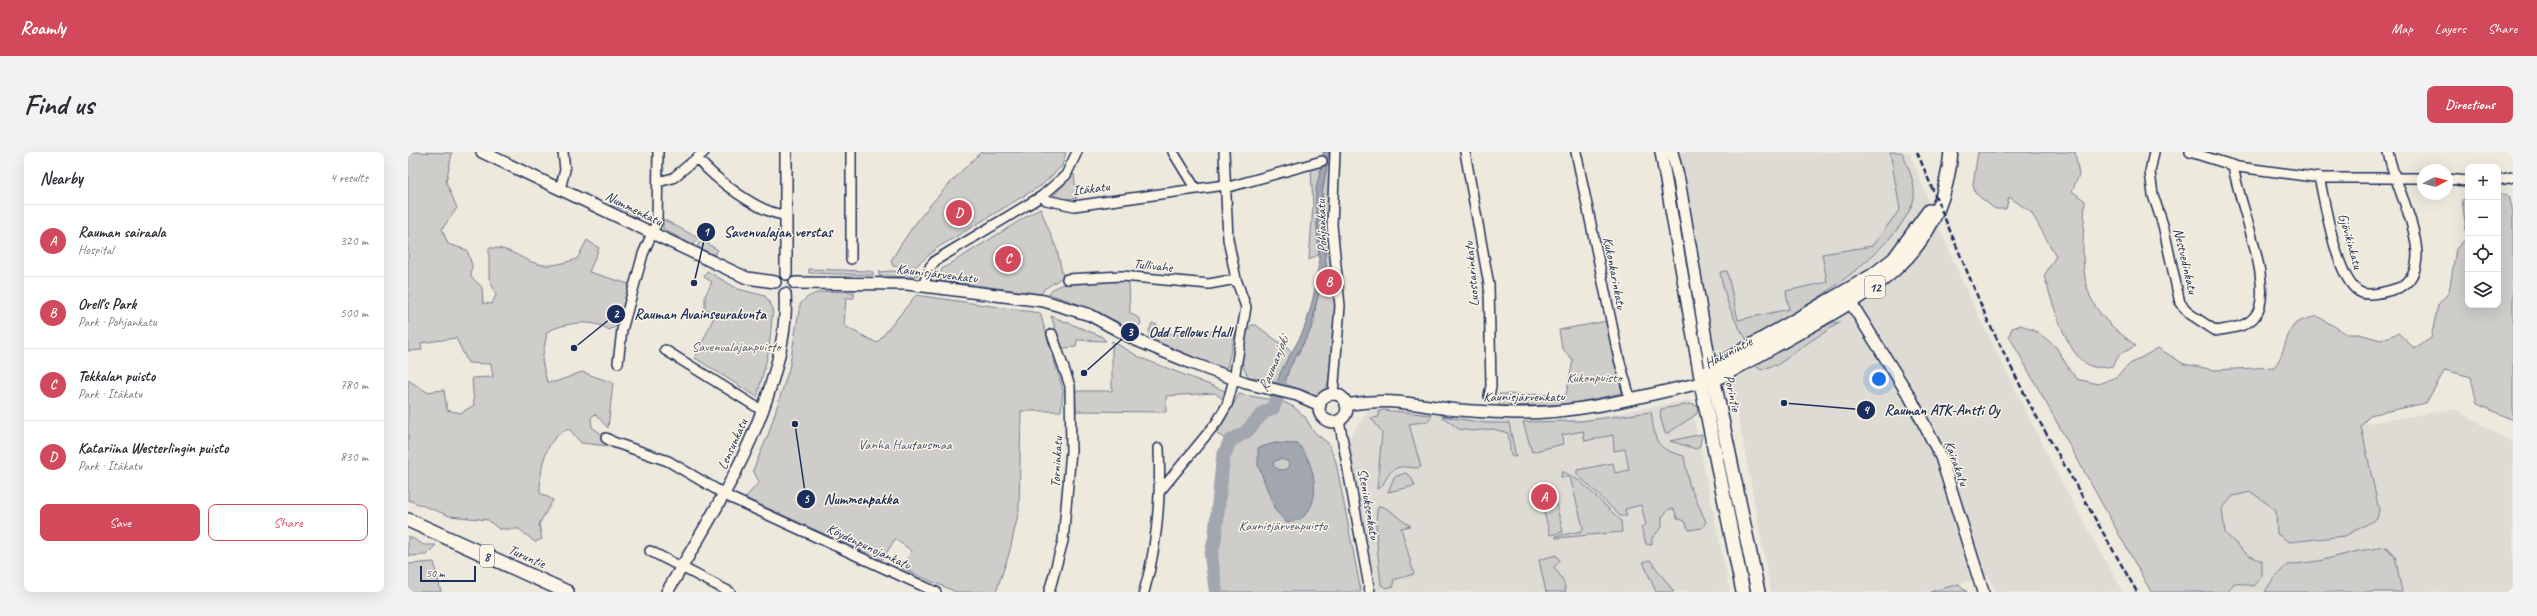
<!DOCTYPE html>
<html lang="en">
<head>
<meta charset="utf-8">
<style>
	body { margin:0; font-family:Caveat,sans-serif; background:#f2f2f3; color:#2b2b33 }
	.controls { position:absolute; right:12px; top:12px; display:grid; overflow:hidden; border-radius:8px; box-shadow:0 4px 16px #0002 }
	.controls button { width:36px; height:36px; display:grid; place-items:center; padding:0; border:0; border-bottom:1px solid #e1e1e2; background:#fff; color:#2b2b33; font:20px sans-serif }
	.compass { position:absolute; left:2009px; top:12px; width:36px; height:36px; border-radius:50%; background:#fff; box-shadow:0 4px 16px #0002; rotate:83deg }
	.scale { position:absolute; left:12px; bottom:10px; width:56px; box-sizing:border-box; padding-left:4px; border:2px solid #1b2f5e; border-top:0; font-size:11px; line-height:14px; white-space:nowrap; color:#1b2f5e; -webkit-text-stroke:3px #fcf5e5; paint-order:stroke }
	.you { position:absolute; left:1471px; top:227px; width:14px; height:14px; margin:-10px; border:3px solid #fff; border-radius:50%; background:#1a73e8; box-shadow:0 0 0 6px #1a73e833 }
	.badge { display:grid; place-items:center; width:26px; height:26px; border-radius:50%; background:#d1495b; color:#fff; font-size:13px; font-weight:700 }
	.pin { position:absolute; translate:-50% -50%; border:2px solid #fff; box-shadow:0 1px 4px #0006 }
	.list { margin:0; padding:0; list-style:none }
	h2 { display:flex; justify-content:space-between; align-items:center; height:52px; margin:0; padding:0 16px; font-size:17px }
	h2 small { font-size:13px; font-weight:400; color:#7c7c81 }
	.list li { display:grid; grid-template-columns:26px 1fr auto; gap:12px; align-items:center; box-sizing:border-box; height:72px; padding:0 16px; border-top:1px solid #e1e1e2 }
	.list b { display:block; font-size:15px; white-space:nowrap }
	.list p { margin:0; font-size:13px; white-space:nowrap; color:#7c7c81 }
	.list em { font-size:13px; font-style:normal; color:#7c7c81 }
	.actions { display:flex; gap:8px; padding:12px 16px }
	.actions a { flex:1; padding:9px 0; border:1px solid #d1495b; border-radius:8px; text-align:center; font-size:14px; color:#d1495b }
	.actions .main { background:#d1495b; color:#fff }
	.icon { flex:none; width:22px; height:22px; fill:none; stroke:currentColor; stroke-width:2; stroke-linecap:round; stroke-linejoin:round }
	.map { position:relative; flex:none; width:2105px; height:440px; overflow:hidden; border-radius:8px }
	header { display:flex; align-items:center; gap:24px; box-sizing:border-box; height:56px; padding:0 20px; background:#d1495b; color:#fff }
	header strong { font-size:19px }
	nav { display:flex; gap:22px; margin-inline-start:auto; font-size:14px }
	.intro { display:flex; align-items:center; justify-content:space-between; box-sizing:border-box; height:96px; padding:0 24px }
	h1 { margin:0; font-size:28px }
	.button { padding:10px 18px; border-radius:8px; background:#d1495b; color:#fff; font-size:14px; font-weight:700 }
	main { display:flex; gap:24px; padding:0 24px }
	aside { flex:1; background:#fff; border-radius:8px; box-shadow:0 4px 16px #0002 }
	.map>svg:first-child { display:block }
	.built { fill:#dedbd4 }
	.green { fill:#cfcdca; stroke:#757e94 }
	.water { fill:#a2a7af; stroke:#6c778f; fill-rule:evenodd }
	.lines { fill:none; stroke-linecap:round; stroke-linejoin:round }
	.river { stroke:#a2a7af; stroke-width:14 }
	.minor-casing { stroke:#1b2f5e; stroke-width:12 }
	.major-casing { stroke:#1b2f5e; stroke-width:14 }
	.highway-casing { stroke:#1b2f5e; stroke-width:16 }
	.minor { stroke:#fcf5e5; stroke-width:9 }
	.major { stroke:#fcf5e5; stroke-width:11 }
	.highway { stroke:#fcf5e5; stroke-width:13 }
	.rail { stroke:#1b2f5e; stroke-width:2.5; stroke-dasharray:6 3; stroke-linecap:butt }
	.labels { text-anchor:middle; stroke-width:3; stroke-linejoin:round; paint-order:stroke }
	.shield { fill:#fcf5e5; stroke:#5e6a86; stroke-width:1 }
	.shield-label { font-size:13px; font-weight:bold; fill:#1b2f5e }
	.street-label { font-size:14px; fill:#1b2f5e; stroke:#fcf5e5 }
	.park-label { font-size:14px; fill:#485679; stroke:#fcf5e5 }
	.water-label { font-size:15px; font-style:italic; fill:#445376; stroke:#fcf5e5 }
	.leader { fill:none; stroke:#1b2f5e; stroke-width:1.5 }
	.callout-dot { fill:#1b2f5e; stroke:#fcf5e5; stroke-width:1.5 }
	.mark-label { font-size:12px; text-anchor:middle; font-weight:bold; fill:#fff }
	.callout-label { font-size:15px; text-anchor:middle; font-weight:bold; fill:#1b2f5e; stroke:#fcf5e5; stroke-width:3; stroke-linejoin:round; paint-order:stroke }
</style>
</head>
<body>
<header>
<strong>Roamly</strong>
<nav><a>Map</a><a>Layers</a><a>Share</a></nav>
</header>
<div class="intro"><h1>Find us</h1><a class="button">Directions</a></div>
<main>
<aside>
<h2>Nearby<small>4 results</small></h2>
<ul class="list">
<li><span class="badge">A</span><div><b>Rauman sairaala</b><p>Hospital</p></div><em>320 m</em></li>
<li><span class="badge">B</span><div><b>Orell's Park</b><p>Park · Pohjankatu</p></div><em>500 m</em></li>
<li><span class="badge">C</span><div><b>Tekkalan puisto</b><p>Park · Itäkatu</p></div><em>780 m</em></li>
<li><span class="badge">D</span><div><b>Katariina Westerlingin puisto</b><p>Park · Itäkatu</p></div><em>830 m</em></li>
</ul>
<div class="actions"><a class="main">Save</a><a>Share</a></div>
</aside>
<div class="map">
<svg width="2105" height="440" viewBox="0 0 2105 440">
	<rect width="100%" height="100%" fill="#eee9dd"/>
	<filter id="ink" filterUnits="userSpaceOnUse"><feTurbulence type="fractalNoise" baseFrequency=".025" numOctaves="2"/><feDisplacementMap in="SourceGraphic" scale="8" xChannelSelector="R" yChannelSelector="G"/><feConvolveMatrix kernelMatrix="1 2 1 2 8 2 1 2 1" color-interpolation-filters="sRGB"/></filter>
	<g filter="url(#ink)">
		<path class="built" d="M1268,0H1501L1549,118L1570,163L1650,324L1715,440H1587L1581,424L1522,440H1363L1319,204L1304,195Z
			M1282,248L1322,440H966L937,291L961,258H996L1062,267H1177Z
			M2046,257L2105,291V440H1760L1687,316Z"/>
		<path class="green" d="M0,0L44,1L38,30L49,56L34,77L40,92L59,98L64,113L63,125L74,135L75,151L84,152L88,143L81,125V96C104,94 115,111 136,113C147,114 159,110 169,107L179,88L191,96L181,120L221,132L211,173L201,178C185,166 155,171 139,180L134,209L139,230H147L174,220L205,231L200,276L187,262L183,266L184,275L200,287V294L173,291L161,277C136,285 132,318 132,341L145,348L131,372L134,387L127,390L111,377H91L80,368L42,364L0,348V228L19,240L36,238L39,258L53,261L66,253L64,226L85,225L83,212L60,211L48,186L13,191L14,198L0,199Z
			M573,0H658L654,14L634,33L529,96L506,116L485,114L483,109C506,67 539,33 573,0Z
			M1482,0H1494C1499,14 1510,34 1505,50C1487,102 1388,162 1340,189C1324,168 1317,146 1312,120L1319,119L1330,168L1381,157L1378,139L1419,130L1414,102L1464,94L1492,57Z
			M1570,0H1667L1671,23L1664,39L1677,49C1676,78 1670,124 1685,150C1695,169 1712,181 1728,194L1712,202L1705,214C1699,215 1692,216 1686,215C1659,210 1644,147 1636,124L1648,104L1623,60L1601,45L1598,57H1587L1567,41L1565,32Z
			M922,12L928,142L921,226L918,238L914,243H909L877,232L841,225C838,221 836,218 835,214C833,205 837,178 844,173H848L889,204L906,171L908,151L918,117L914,42L919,13Z
			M913,14C907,44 908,72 911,102L901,108L905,54L903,17Z
			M666,22L669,46L649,48L644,45Z
			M2090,42L2101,44L2105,60V268L2069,252L2063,225L2037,218L2018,251L1962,263L1953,274L1971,358L1969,367L1937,384L1881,390L1869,382L1868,358L1843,340L1825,344L1814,357L1817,381L1840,403L1854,409V425L1846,434L1826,431L1820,440H1743L1601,184L1604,176L1613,173L1631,181L1648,195L1661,217L1669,227L1690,232L1708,225L1722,212L1750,196L1776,212L1807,218L1866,215C1877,203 1876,186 1886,173C1890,168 1903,166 1909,164L1939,182H1951L1973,188L1990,181L2007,197L2023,186L2030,153L2041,140L2048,97L2059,85L2054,48L2060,46V153H2090Z
			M201,53L235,62L231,67L200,55Z
			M632,56L649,98L655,125L636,137L633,142L530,128L534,117Z
			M255,67L290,86L285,93L255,77Z
			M293,88L310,98L306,103L289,95Z
			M401,117L459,119L465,120V123L401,121Z
			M299,119L330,137L357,144L365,156L361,198L349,245L287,206L307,163L297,156V144L304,130L296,125Z
			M483,119L511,122L506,125L471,124V120Z
			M711,128L721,129L722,161L732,167L733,171L728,179L679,155L641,142C647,126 695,129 711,128Z
			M446,140V146H438L436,172L440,176L469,191L508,143L632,161L655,238L653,259H613L611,358L601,402L588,440H548L493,416L504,399L487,387L474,408L337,346L351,330L345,318L360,283L381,217L392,153C404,135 428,140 446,140Z
			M643,164L693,184L698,189L669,188L668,195L654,196Z
			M1199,169L1214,241L1157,253L1091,254V242L1158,243L1165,208L1154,196L1151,178Z
			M1433,170L1404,188L1368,214L1366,213L1353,218L1348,214L1347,209L1424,171Z
			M744,171L749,173L750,180L785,184L786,180L828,178L819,215L814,217L742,188L741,179Z
			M704,189L733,206L820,240L817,249L807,241L758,244V260L668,259L667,239H704Z
			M831,242L876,250L886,255L897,265L906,280L921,292L928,310L953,440H810L806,408L813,340L816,311L826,292L809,282Z
			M1283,252L1290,254L1289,262L1260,281H1257L1252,264L1253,257Z
			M975,258L1024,263L1021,269L1001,272L1013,315C1003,318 995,311 985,318C978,323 977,334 969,337L974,280L963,266L971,265V259Z
			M1243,260C1248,289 1245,296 1276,304L1281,332L1298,370L1294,376L1281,378L1277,370L1269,366L1266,357H1261L1254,365V375L1244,386V393L1238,392L1233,375L1238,373L1233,353L1217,357L1219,364H1212L1169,322V318L1205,311L1207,321L1221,318L1217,297L1206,299L1205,283L1177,289L1175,279L1154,283L1155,292L1124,300L1115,270L1173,269Z
			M1033,264L1077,271H1101L1108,305L1103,304L1100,281L1085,277L1064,279L1051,277Z
			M1294,282L1292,294L1288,297L1262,289Z
			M1154,319L1172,329L1209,365L1213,369L1214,380L1148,386V384L1174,379L1175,375L1162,325H1153Z
			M998,321L1003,325L1007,334L980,340L986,325Z
			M1146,344L1155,380L1142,383L1133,348Z
			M971,354C982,355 992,369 1003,374L993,376L1006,422L985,428L986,434L978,436L973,433C972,420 964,362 971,354Z
			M0,384L16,393H28L18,403L0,404Z
			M1978,395L1987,404L1994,440H1857L1865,427L1879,413L1911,409L1950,399Z
			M1148,403L1152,409L1146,415L1155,428L1158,440H1138L1131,408Z
			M1242,408L1266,440H1248L1235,410Z
			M26,410L33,440H0V412Z
			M1551,432L1559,440H1522Z"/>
		<path class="water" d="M915,0H921L914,42L918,117L908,151L903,177L881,217L872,248L867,252C864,221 887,201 897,174C904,155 911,122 911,102C912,81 906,60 908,38C909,26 917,12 915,0Z
			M867,291L890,292C905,307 915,347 896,364C891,368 886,369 879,371L867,358L850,313V296ZM872,307L879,309L882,313L879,317L872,318L866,315L865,310Z"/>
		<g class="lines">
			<path class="river" d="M808,440L803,404L807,386L815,306L822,289L838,280L855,261L865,256L873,234"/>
			<g class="minor-casing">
				<path id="minor" d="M443,0V107
					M765,0L787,36
					M1057,0L1081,133L1083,234L1081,244
					M1168,0L1211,207L1222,246
					M1746,0L1742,20L1745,43L1755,73L1772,151L1782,162L1808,179C1822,176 1838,176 1847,164C1869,137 1829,48 1825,13
					M1782,0L1830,15L1913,26H2015
					M289,6C306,26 351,62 378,63
					M1911,25C1917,50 1929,133 1954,141C1964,144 1981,139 1990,136C2004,131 2009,116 2009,102C2007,66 1987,34 1980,0
					M2039,27L2060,29
					M2090,28L2105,25
					M250,30L265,26L296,0
					M817,36L914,9
					M152,37L157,18L155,0
					M634,44L638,48L666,54L817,33
					M659,127L714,124L801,132L828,127
					M515,134L522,115L528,108L634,44L658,23L669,0
					M257,198L355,259
					M210,211L214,178L235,102L249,70L250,0
					M925,243L932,154L924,73L927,0
					M931,268L962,440
					M198,286L205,290L260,309L323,346L528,440
					M753,338L809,270L819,253L826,227L838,155L828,127L820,87L816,0
					M242,399L322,440
					M641,440L655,389L663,299L662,234L644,182
					M736,440C750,392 753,345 751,296"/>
			</g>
			<g class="major-casing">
				<path id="major" d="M74,0L326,120L339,126L367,130
					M378,0V122
					M1264,0L1271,28L1303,217
					M387,131L499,132L636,149L682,163L728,188L783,211L838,231L889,243L912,253
					M1438,143L1502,245L1533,305L1575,440
					M911 256a14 14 0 1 1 28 0a14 14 0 1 1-28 0Z
					M938,253C981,246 999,251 1041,257C1065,260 1089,260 1114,261C1174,261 1234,244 1293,231L1253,0
					M259,440C300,370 343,304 365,226C373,199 379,170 377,142"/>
			</g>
			<g class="highway-casing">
				<path id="highway" d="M1304,220L1350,440
					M1293,231L1306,228C1340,209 1373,190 1407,171C1481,129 1535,92 1543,0
					M1293,231L1303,217L1464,124L1486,107L1521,59
					M1293,231L1335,440
					M0,368L159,440"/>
			</g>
			<use href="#minor" class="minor"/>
			<use href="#major" class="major"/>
			<use href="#highway" class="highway"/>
			<path class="rail" d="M1509,0L1579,167L1622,253L1729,440"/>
		</g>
	</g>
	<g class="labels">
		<g class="shield">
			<rect x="1457" y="124" width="20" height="22" rx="3"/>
			<rect x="72" y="393" width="14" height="22" rx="3"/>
		</g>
		<g class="shield-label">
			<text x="1467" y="140">12</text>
			<text x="79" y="409">8</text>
		</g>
		<g class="street-label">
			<text transform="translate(683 36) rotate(-7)" y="5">Itäkatu</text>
			<text transform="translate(226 56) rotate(26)" y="5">Nummenkatu</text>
			<text transform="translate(913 74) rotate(-92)" y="5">Pohjankatu</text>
			<text transform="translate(1943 89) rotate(74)" y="5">Gjövikinkatu</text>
			<text transform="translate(1778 109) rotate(77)" y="5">Nestvedinkatu</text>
			<text transform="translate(745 113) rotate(6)" y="5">Tullivahe</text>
			<text transform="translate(529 121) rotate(7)" y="5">Kaunisjärvenkatu</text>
			<text transform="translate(1207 121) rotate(79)" y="5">Kukonkarinkatu</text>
			<text transform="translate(1063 122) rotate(-95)" y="5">Luostarinkatu</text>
			<text transform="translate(1320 200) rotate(-28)" y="5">Hakunintie</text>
			<text transform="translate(1325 241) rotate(78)" y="5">Porintie</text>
			<text x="1116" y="249">Kaunisjärvenkatu</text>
			<text transform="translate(324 292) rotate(-66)" y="5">Lensunkatu</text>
			<text transform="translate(648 310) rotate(-87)" y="5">Torninkatu</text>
			<text transform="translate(1549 311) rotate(70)" y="5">Kairakatu</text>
			<text transform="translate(961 352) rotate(80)" y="5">Steniuksenkatu</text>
			<text transform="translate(461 394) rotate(25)" y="5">Köydenpunojankatu</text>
			<text transform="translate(119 404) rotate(24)" y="5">Turuntie</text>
		</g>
		<g class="park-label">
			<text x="328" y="199">Savenvalajanpuisto</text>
			<text x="1186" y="230">Kukonpuisto</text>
			<text x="497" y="297">Vanha Hautausmaa</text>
			<text x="875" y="378">Kaunisjärvenpuisto</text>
		</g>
		<g class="water-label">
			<text transform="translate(865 212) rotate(-68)" y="5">Raumanjoki</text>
		</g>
	</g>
	<path class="leader" d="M286 131L298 80M166 196L208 162M676 221L722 180M1376 251L1458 258M387 272L398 347"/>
	<g class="callout-dot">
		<circle cx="286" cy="131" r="4"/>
		<circle cx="166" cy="196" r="4"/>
		<circle cx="676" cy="221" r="4"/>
		<circle cx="1376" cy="251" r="4"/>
		<circle cx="387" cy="272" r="4"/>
		<circle cx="298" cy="80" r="10"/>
		<circle cx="208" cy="162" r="10"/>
		<circle cx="722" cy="180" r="10"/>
		<circle cx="1458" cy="258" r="10"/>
		<circle cx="398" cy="347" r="10"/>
	</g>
	<g class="mark-label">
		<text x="298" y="84">1</text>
		<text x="208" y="166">2</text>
		<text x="722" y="184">3</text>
		<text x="1458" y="262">4</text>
		<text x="398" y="351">5</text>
	</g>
	<g class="callout-label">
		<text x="370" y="85">Savenvalajan verstas</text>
		<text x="292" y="167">Rauman Avainseurakunta</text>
		<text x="782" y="185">Odd Fellows Hall</text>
		<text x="1534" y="263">Rauman ATK-Antti Oy</text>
		<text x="453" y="352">Nummenpakka</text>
	</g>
</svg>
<div class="controls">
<button>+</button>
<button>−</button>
<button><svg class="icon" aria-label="locate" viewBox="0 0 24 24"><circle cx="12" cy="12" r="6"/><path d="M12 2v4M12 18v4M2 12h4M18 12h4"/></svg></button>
<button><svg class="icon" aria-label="layers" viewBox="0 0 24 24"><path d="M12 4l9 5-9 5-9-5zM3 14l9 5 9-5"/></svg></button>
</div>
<svg class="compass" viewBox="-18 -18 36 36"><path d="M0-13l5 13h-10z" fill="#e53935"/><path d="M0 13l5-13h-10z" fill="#7c7c81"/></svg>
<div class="scale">50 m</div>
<div class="you"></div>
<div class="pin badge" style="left:1136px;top:345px">A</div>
<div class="pin badge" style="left:921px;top:130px">B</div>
<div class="pin badge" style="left:600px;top:107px">C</div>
<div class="pin badge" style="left:551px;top:61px">D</div>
</div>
</main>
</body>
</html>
